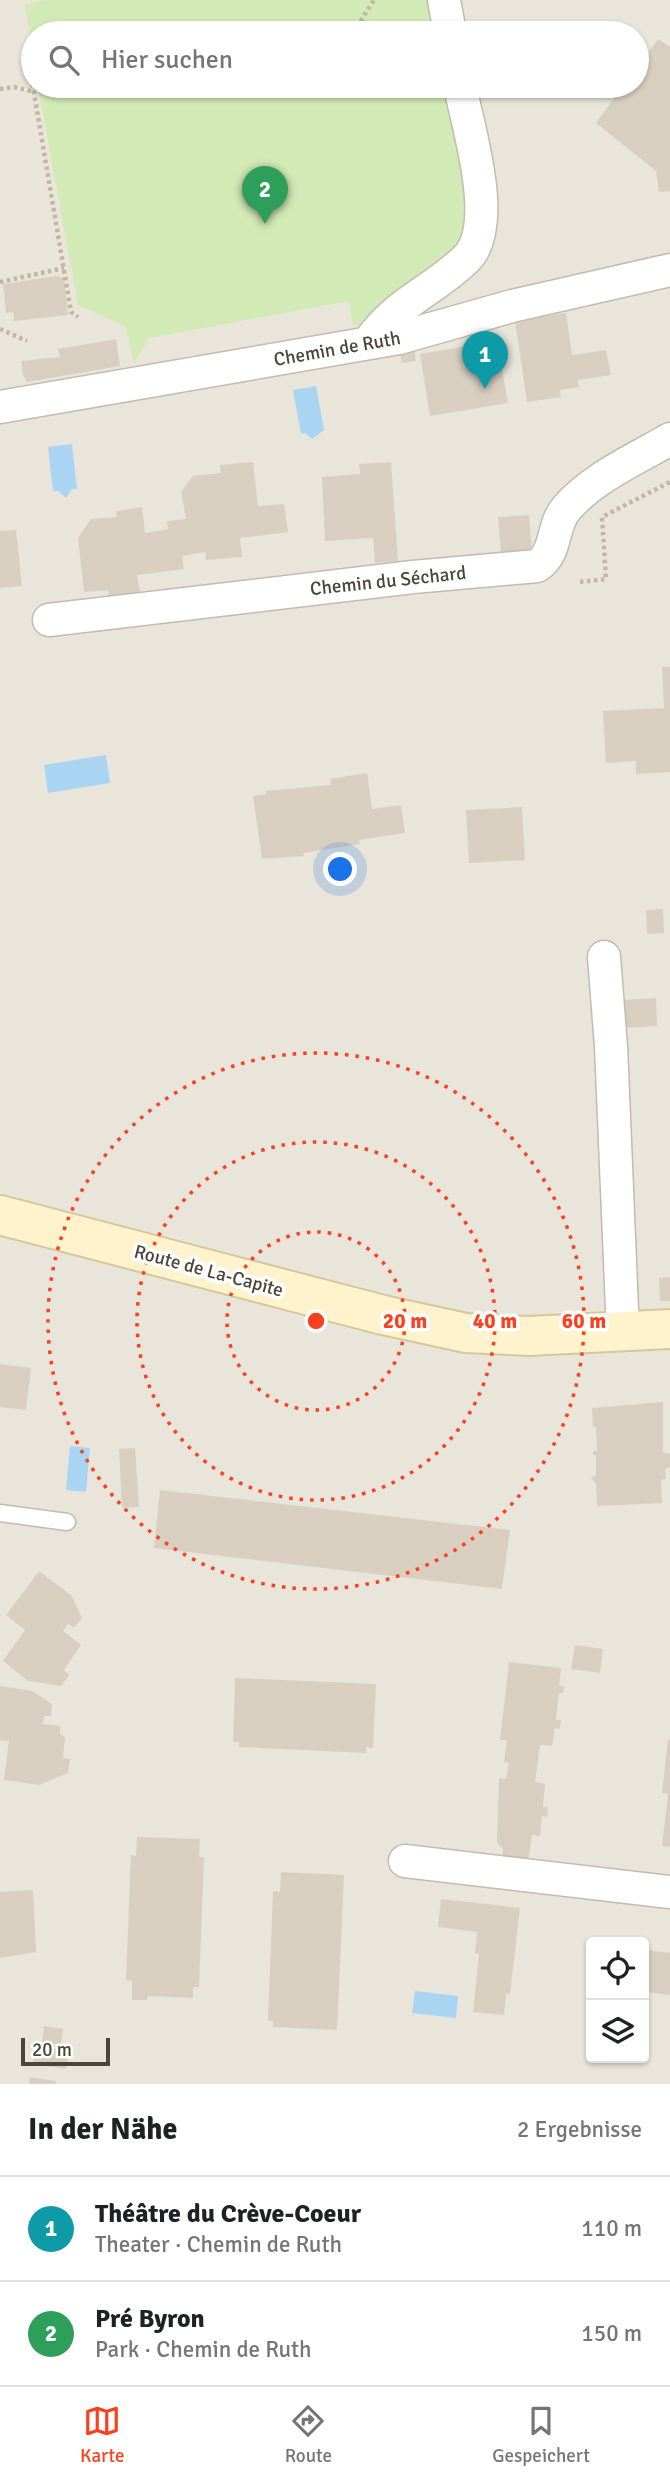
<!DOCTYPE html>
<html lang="de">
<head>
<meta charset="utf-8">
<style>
	body { margin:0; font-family:Signika,sans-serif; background:#f2f2f2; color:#202124 }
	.controls { position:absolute; right:21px; bottom:21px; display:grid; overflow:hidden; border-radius:7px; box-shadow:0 2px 5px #0004 }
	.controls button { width:63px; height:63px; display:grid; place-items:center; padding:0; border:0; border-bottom:2px solid #e0e0e0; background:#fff; color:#202124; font:35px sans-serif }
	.scale { position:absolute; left:21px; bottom:18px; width:89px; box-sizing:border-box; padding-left:7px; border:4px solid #4b4439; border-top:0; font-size:19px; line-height:24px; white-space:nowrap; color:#4b4439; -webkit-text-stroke:5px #fff; paint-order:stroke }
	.you { position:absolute; left:341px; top:870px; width:24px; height:24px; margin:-18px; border:5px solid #fff; border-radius:50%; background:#1a73e8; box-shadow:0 0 0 10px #1a73e833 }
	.badge { display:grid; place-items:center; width:46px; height:46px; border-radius:50%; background:#fc3f1d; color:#fff; font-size:23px; font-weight:700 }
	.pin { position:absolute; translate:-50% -58px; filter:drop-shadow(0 2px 4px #0008) }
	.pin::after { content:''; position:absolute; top:37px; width:24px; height:21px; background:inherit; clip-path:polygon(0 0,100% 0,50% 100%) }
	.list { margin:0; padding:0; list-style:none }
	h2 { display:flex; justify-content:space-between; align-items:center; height:91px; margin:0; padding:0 28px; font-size:30px }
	h2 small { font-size:23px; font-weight:400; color:#757577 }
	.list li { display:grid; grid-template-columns:46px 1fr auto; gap:21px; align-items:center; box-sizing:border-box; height:105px; padding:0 28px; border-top:2px solid #e0e0e0 }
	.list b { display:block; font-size:26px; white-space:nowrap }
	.list p { margin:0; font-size:23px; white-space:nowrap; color:#757577 }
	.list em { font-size:23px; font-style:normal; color:#757577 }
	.icon { flex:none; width:38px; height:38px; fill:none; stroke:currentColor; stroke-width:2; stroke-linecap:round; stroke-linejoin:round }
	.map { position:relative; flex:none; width:670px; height:2084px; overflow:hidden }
	.search { position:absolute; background:#fff; box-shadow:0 2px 5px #0004; left:21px; right:21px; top:21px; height:77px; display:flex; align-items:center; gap:18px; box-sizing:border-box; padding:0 24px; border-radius:38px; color:#757577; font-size:26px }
	.sheet { height:301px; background:#fff }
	nav { display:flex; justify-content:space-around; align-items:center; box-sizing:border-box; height:98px; border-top:2px solid #e0e0e0; background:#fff; font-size:19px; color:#757577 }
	nav a { display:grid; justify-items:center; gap:4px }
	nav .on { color:#fc3f1d }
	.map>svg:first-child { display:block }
	.residential { fill:#eae5da; fill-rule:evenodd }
	.green { fill:#d2eab5 }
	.water { fill:#a9d4f2 }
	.building { fill:#d8cfc1 }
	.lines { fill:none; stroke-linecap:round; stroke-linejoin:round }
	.lane-casing { stroke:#c2bbae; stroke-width:19 }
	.street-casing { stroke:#c2bbae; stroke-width:35 }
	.secondary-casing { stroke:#d6c79b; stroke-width:42 }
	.path { stroke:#c4b79f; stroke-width:4.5; stroke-dasharray:3.5 3.5; stroke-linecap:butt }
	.lane { stroke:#fff; stroke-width:16 }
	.street { stroke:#fff; stroke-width:32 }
	.secondary { stroke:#fff3cd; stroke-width:38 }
	.ring { fill:none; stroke:#fc3f1d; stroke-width:3.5; stroke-dasharray:3.5 7 }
	.labels { text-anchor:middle; stroke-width:7; stroke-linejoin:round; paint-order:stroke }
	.street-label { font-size:19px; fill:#4b4439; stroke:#fff }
	.centre { fill:#fc3f1d; stroke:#fff; stroke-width:3.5 }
	.ring-label { font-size:21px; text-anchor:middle; font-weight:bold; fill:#fc3f1d; stroke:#fff; stroke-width:7; stroke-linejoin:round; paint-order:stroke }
</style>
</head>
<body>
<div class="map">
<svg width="670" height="2084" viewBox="0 0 670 2084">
	<rect width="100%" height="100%" fill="#f6f3ec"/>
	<path class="residential" d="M0,0H670V2084H0ZM33,33H637V86H33ZM591,1942H644V2058H591Z"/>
	<path class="green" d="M44,0H432L438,33H33V57L25,5Z
		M38,86H447C455,127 480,206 460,243C447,266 387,302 363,319L360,325H353L349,301L149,338L134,363L126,327L78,305Z"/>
	<path class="water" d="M316,386L324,430L312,439L305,433L301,434L293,390Z
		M72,444L77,489H72L66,498L59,491H53L48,447Z
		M106,755L110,783L48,793L44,765Z
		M70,1446L90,1448L86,1492L66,1490Z
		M415,1991L458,1996L456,2018L412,2013Z"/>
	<path class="building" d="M658,39L670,47V191L659,192L656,171L596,123L623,86H637V68Z
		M56,276L64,278L68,315L14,321L13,312L6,313L3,284Z
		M566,313L572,355L606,350L611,375L578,380L579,387L560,390L561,397L527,402L515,321Z
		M116,339L120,366L27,382L23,375L21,361L60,357L58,349Z
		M497,341L508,403L430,416L420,354Z
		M414,347L416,361L402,363L399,350Z
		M253,462L258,506L284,504L288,532L240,538L242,557L206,560L205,552L182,556L184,569L137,575L140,592L109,596L108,590L84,592L78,538L91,519L117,517L116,511L142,507L145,533L168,529L167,521L186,519L181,492L193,476L221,473L220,465Z
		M391,462L398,561L375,563L373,538L325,541L322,477L360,474L359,464Z
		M529,515L532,550L501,553L498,517Z
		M16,530L22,586L0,588V531Z
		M662,667H670V772L636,774V761L606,763L603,711L664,708Z
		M367,773L372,809L401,805L405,833L359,840L360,844L303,853L304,856L262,859L253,796L266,794V791L331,785L330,779Z
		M522,807L525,860L469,863L466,810Z
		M663,909L664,933L647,934L646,910Z
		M656,998L657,1026L623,1028L622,1000Z
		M670,1277V1301H660L659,1278Z
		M0,1364L31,1368L26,1410L0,1407Z
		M663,1402V1452L670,1454V1467L665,1469L666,1479L661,1480L662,1503L597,1506L596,1484L591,1478L596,1475V1455H593V1451H597L596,1427H593L592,1408Z
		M135,1448L139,1507L122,1508L119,1449Z
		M160,1490L510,1530L502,1589L154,1548Z
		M39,1571L72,1596L82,1618L74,1628L68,1624L63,1631L81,1645L64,1670L69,1675L61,1686L28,1681L3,1661L25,1630L6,1615Z
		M575,1645L603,1649L600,1673L571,1669Z
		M509,1662L561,1668L559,1686H564L563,1693H559L556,1720H561L560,1729L555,1728L552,1746L540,1745L535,1782L545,1784L543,1807H548L547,1817L542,1816L540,1836L532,1835L528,1861L502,1857L503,1849L497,1842L499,1778L506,1779L509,1763L504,1762L507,1740H500Z
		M235,1678L376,1684L373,1748L366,1747V1753L239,1747V1742H233Z
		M0,1686L32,1691L52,1704L51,1716H44L43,1724L60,1726V1734L65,1737L63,1758L70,1759L68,1773L39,1785L4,1780L9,1741L0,1740Z
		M668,1740H670V1847L662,1846L668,1794L662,1793Z
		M137,1837L200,1839L199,1857H204L199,1987H193V1998L148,1996L147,2000H132V1981L126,1980L131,1855L136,1856Z
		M281,1872L344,1875L337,2030L273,2027V2021L268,2020L273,1891L280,1892Z
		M33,1890L36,1952L0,1958V1892Z
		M441,1899L520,1908L510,1994L506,1993L504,2015L473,2012L479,1954L475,1953L477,1932L438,1927Z
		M645,1950L670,1953V1995L644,1992Z
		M44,2026L63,2029L61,2045L42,2042Z
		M35,2046L69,2051L66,2069L33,2064Z
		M30,2077L56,2081V2084H29Z"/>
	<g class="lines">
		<g class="lane-casing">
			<path id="lane" d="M0,1513L67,1522"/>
		</g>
		<g class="street-casing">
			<path id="street" d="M444,0L450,33
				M368,343C397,301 432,292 466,259C500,226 468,128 460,86
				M0,407L399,338L512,306L670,270
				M49,620L413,577L537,566C557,554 552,525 566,509C592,478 636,459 670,439
				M604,957L611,1046L623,1333
				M405,1861L670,1892"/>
		</g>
		<g class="secondary-casing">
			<path id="secondary" d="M0,1215L383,1315L466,1333L529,1336L670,1329"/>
		</g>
		<path class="path" d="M353,33L374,0
			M29,63L71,312L78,317
			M256,87L262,86
			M0,89L14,87L34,92
			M0,282L64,268
			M0,329L27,341
			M580,582L606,579L602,517L670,482"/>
		<use href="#lane" class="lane"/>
		<use href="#street" class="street"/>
		<use href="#secondary" class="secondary"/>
	</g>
	<g class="ring">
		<circle cx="316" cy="1321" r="89"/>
		<circle cx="316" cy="1321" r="179"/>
		<circle cx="316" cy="1321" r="268"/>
	</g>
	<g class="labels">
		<g class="street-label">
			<text transform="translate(337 348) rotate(-10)" y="7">Chemin de Ruth</text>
			<text transform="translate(388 580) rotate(-6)" y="7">Chemin du Séchard</text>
			<text transform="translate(209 1270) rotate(15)" y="7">Route de La-Capite</text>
		</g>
	</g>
	<circle cx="316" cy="1321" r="10" class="centre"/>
	<g class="ring-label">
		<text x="405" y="1328">20 m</text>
		<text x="495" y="1328">40 m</text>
		<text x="584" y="1328">60 m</text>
	</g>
</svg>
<div class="controls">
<button><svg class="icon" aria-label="locate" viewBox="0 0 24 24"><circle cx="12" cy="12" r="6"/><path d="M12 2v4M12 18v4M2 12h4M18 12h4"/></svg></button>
<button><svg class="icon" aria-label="layers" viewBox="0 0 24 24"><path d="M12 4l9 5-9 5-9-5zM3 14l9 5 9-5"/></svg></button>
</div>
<div class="scale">20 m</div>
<div class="you"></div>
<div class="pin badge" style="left:485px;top:389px;background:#0f9aa8">1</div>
<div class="pin badge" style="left:265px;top:224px;background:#2e9e5b">2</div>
<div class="search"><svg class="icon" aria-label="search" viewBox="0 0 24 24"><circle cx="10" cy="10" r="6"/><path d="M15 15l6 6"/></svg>Hier suchen</div>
</div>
<section class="sheet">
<h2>In der Nähe<small>2 Ergebnisse</small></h2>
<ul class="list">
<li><span class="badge" style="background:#0f9aa8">1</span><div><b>Théâtre du Crève-Coeur</b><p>Theater · Chemin de Ruth</p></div><em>110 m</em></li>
<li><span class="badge" style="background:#2e9e5b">2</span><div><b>Pré Byron</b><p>Park · Chemin de Ruth</p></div><em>150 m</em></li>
</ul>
</section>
<nav>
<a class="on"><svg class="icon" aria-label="map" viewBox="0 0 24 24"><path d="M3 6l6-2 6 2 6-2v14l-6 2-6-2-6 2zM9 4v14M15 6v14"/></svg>Karte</a>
<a><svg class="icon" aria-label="directions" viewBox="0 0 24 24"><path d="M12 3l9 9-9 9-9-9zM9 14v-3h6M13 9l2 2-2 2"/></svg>Route</a>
<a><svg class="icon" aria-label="saved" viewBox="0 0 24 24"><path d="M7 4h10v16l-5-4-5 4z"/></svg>Gespeichert</a>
</nav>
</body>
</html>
